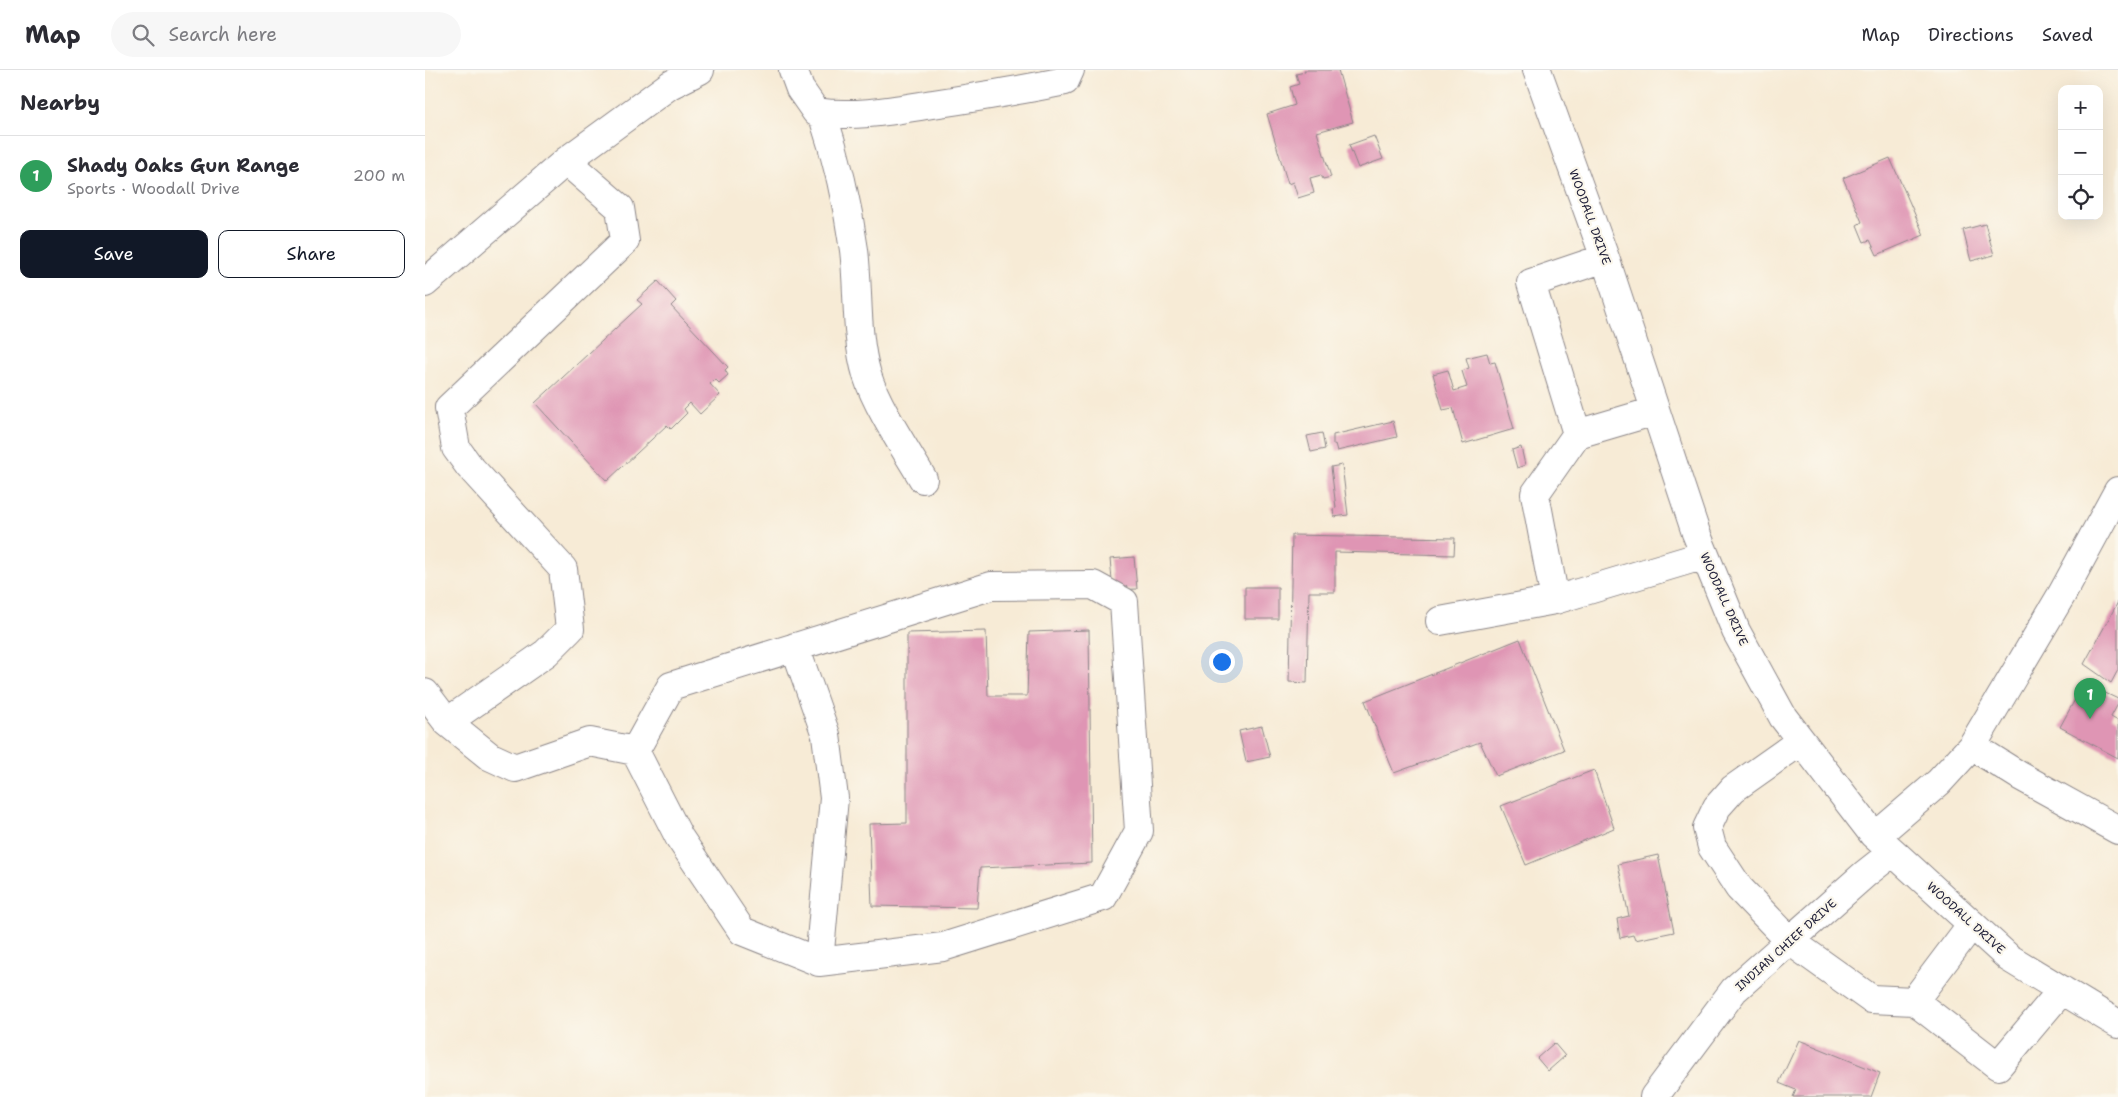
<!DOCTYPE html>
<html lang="en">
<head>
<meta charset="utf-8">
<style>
	body { margin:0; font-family:"Shantell Sans",sans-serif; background:#f7f7f7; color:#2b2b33 }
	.controls { position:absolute; right:15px; top:15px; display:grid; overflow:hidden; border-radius:10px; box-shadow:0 5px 20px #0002 }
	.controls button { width:45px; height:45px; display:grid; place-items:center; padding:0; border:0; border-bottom:1px solid #e1e1e2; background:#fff; color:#2b2b33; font:25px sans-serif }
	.you { position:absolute; left:796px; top:591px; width:18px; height:18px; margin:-12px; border:4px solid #fff; border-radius:50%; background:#1a73e8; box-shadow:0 0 0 8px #1a73e833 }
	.badge { display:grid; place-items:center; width:32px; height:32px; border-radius:50%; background:#111827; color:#fff; font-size:16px; font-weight:700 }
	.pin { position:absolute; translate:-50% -41px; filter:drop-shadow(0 1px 2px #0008) }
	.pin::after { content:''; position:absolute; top:26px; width:18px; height:15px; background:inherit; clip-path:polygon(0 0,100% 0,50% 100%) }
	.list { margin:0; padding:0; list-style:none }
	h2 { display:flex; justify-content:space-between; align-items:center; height:65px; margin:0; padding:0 20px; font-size:21px }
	h2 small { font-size:16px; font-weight:400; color:#7c7c81 }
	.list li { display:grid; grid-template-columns:32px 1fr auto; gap:15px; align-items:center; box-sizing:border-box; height:80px; padding:0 20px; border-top:1px solid #e1e1e2 }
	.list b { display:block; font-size:19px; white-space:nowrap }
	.list p { margin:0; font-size:16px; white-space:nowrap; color:#7c7c81 }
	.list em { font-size:16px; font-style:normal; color:#7c7c81 }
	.actions { display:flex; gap:10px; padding:15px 20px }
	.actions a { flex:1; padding:11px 0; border:1px solid #111827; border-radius:10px; text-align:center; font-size:18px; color:#111827 }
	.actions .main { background:#111827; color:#fff }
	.icon { flex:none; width:28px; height:28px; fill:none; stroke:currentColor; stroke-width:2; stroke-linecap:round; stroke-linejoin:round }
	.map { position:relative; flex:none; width:1693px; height:1027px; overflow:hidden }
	header { display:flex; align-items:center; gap:30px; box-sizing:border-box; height:70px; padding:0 25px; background:#fff; border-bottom:1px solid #e1e1e2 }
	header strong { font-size:24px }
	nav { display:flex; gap:28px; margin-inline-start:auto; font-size:18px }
	.search { width:350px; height:45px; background:#f7f7f7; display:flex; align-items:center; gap:12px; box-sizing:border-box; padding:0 18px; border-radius:28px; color:#7c7c81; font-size:19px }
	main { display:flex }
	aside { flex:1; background:#fff }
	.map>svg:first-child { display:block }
	.building { fill:#df95b4 }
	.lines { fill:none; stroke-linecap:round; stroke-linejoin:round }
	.minor-casing { stroke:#8c8688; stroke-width:30 }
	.minor { stroke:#fff; stroke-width:28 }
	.labels { text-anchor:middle; stroke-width:4.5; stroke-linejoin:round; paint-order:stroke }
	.street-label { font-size:12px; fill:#22223b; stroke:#fbf7ec }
</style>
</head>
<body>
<header>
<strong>Map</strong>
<div class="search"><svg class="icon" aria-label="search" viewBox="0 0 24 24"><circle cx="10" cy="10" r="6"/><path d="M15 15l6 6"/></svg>Search here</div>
<nav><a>Map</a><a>Directions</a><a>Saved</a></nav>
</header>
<main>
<aside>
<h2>Nearby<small></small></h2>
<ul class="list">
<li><span class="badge" style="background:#2e9e5b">1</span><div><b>Shady Oaks Gun Range</b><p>Sports · Woodall Drive</p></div><em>200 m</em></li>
</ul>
<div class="actions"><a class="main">Save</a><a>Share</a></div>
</aside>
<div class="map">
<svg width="1693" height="1027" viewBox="0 0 1693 1027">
	<rect width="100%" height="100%" fill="#fbf7ec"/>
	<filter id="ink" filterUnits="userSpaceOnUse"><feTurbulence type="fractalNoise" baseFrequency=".02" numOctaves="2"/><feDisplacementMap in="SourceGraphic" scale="10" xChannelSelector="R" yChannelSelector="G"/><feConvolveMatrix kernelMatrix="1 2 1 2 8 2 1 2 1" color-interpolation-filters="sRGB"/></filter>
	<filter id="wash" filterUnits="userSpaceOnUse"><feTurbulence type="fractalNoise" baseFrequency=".0096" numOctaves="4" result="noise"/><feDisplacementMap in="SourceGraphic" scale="20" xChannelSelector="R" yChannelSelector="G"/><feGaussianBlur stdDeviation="1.12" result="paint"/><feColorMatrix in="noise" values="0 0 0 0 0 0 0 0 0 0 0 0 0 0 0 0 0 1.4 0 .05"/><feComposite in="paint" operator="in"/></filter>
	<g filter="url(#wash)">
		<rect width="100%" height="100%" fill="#f7ebd6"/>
		<g id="blocks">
			<path class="building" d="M879,0H913L928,52L892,62L906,107L898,109L896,105L885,108L889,123L873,128L868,112L863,114L842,44L870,35L865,17L874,14L871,4L880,2Z
				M949,66L958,89L933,98L924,75Z
				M1465,88L1499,165L1452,185L1445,170L1439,172L1432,155L1437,152L1418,108Z
				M1560,154L1569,185L1546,191L1538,160Z
				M233,211L251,231L246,236L303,297L300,300L303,305L294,313L290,309L285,314L295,325L275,344L265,333L259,339L262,343L246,359L242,355L182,411L110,333L217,234L212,230Z
				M1062,283L1065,293L1070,292L1089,359L1038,374L1028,338L1018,340L1008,304L1023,300L1029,321L1042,317L1037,301L1044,298L1041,288Z
				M968,351L972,367L912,381L910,374L908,375V365Z
				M897,363L900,379L886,382L882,366Z
				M1096,377L1100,395L1092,398L1087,380Z
				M917,395L923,445L909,447L908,439L911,438L906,397Z
				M867,465L1030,468L1029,485L910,482V522H884L882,613L864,612Z
				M709,487L712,519L688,520L685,489Z
				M820,517H853V549H820Z
				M1693,532V600L1686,613L1659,594Z
				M664,560L667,793L555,798L552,838L447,836L444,754L482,753V563L561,561L563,626H602L604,562Z
				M1095,569L1139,680L1071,706L1055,672L969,703L940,631Z
				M1659,613L1693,629V634L1686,647L1693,651V688L1635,657Z
				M837,656L845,687L821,692L814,661Z
				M1169,700L1189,758L1101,795L1076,736Z
				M1233,785L1249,862L1210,870L1208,865L1195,868L1192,849L1204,846L1193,794Z
				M1374,970L1455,1003L1446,1027H1368L1371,1020L1354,1013Z
				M1129,973L1140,986L1123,1001L1112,988Z"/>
		</g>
	</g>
	<g filter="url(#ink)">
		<use href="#blocks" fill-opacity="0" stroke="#8c8688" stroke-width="1"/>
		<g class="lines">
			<g class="minor-casing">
				<path id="minor" d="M368,0L375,19L391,42C430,48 470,40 508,34C553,27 597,20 640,11L645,0
					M1112,0L1180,188L1271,463L1311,561L1358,647L1448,764L1468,782L1584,888L1693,954
					M397,43C411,85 423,137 429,180C434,222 430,264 442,305C452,337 481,380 498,409
					M1180,188L1106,213L1152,364L1230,341
					M0,213L141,91L245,15L275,0
					M668,515L699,532L714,761L678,827L518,877L394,892L317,861L254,767L210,681L246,616L566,516Z
					M1130,530L1110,424L1152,364
					M1015,551L1130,530L1280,485
					M370,577L401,665L409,728L394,892
					M0,623L22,652L64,686L90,698L165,672L210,681
					M22,652L121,583L145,559L138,499L44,396L31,378L24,338L200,171L195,138L141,91
					M1376,671L1308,719L1292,737L1282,758L1287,777L1314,818L1365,871L1446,929L1489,931L1573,996L1637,920
					M1547,676L1595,706L1693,760
					M1451,766L1514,712L1547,676L1637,524L1693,421
					M1489,931L1547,854
					M1229,1027L1309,920L1440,804L1468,782"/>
			</g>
			<use href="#minor" class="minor"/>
		</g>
	</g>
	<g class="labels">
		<g class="street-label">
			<text transform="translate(1165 147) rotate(70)" y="4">WOODALL DRIVE</text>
			<text transform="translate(1299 529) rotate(66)" y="4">WOODALL DRIVE</text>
			<text transform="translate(1541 848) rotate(42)" y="4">WOODALL DRIVE</text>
			<text transform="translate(1361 875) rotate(-42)" y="4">INDIAN CHIEF DRIVE</text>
		</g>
	</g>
</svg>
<div class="controls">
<button>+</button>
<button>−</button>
<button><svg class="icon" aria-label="locate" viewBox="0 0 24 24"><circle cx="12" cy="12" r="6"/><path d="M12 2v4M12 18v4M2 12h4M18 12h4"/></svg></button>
</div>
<div class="you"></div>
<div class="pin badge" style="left:1665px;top:649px;background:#2e9e5b">1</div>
</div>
</main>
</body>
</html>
